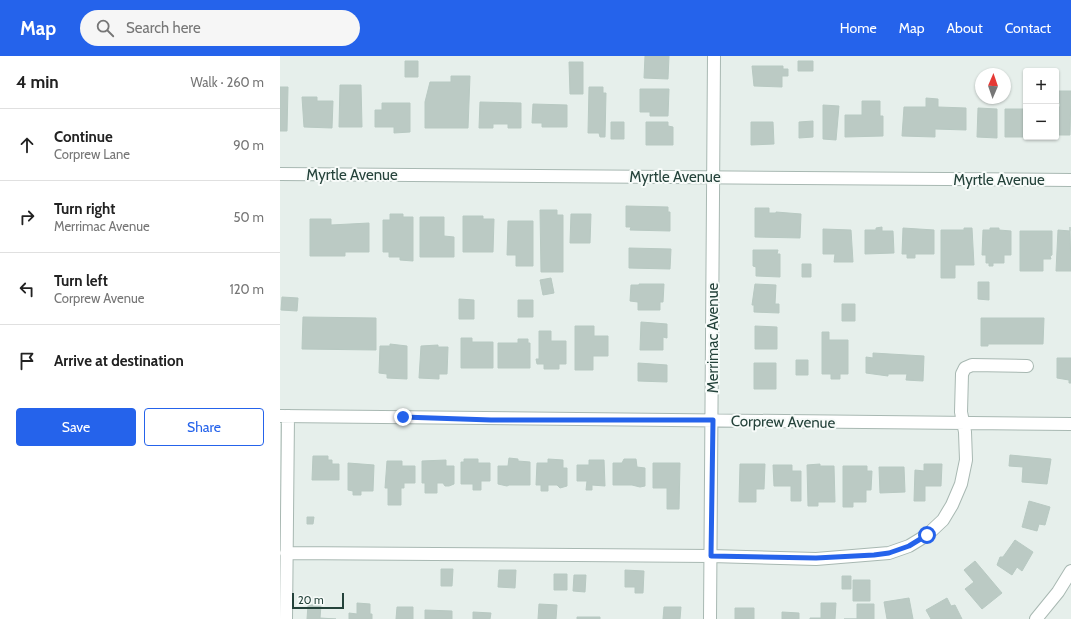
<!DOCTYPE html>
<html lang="en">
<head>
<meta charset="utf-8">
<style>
	body { margin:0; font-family:Cabin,sans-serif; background:#f6f6f6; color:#222 }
	.controls { position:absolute; right:12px; top:12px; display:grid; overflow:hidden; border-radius:4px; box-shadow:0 1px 3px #0004 }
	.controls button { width:36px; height:36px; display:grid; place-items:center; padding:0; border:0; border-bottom:1px solid #e0e0e0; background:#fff; color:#222; font:20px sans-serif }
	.compass { position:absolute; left:695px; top:12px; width:36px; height:36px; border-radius:50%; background:#fff; box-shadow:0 1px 3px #0004; rotate:2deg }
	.scale { position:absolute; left:12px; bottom:10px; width:52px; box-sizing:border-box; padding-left:4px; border:2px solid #24423a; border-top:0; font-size:11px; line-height:14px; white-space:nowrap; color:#24423a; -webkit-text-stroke:3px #f7fbf9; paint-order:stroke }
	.stop { position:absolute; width:12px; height:12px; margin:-9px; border:3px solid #2563eb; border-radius:50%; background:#fff }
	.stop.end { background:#2563eb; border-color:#fff; box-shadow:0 1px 4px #0008 }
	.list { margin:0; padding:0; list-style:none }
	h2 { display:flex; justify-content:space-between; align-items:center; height:52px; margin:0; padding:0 16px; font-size:17px }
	h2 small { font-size:13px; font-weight:400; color:#767676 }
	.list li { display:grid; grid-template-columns:26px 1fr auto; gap:12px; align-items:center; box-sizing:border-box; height:72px; padding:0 16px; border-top:1px solid #e0e0e0 }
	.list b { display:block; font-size:15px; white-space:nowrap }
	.list p { margin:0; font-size:13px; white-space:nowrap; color:#767676 }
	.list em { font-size:13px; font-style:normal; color:#767676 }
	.actions { display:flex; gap:8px; padding:12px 16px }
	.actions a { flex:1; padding:9px 0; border:1px solid #2563eb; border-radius:4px; text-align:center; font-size:14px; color:#2563eb }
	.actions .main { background:#2563eb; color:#fff }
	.icon { flex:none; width:22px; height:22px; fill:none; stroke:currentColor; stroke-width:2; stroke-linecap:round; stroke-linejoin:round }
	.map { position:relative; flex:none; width:791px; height:563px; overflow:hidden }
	header { display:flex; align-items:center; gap:24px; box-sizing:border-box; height:56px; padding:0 20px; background:#2563eb; color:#fff }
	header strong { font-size:19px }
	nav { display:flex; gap:22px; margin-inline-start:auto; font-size:14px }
	.search { width:280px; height:36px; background:#f6f6f6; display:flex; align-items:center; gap:10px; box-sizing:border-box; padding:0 14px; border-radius:22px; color:#767676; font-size:15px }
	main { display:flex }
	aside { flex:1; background:#fff }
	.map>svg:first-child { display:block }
	.building { fill:#bbcac4; stroke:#b8c9c2 }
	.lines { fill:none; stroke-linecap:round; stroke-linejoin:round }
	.minor-casing { stroke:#a8b8b2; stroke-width:14 }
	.minor { stroke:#fff; stroke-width:12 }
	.route { stroke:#2563eb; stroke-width:5 }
	.labels { text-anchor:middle; stroke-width:4; stroke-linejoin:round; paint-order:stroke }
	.street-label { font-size:15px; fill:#24423a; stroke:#f7fbf9 }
</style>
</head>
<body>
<header>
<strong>Map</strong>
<div class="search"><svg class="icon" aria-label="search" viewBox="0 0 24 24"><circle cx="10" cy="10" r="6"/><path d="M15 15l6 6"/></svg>Search here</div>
<nav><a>Home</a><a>Map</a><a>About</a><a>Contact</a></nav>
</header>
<main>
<aside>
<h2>4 min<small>Walk · 260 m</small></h2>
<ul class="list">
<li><svg class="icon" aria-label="ahead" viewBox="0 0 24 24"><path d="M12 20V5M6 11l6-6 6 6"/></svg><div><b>Continue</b><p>Corprew Lane</p></div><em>90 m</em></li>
<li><svg class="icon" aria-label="right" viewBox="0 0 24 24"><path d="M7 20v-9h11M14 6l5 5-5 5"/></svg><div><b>Turn right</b><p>Merrimac Avenue</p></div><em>50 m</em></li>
<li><svg class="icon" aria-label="left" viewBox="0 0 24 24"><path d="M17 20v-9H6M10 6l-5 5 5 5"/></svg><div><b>Turn left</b><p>Corprew Avenue</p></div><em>120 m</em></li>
<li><svg class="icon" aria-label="arrive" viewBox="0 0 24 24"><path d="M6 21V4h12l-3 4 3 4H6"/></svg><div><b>Arrive at destination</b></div></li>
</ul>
<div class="actions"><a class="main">Save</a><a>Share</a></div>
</aside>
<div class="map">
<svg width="791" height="563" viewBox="0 0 791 563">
	<rect width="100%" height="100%" fill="#e6efeb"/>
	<path class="building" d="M365,0H389L388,23L364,22Z
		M125,5H138V21H125Z
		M518,5H533V15H518Z
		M289,6H303V38H290Z
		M472,10H503V13H508V20H502V31L474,30Z
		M171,20H190L188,72H145V46L150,26H171Z
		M60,29H81L82,71H59Z
		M0,31H8L7,75H0Z
		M309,31H323V37H326L325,81H320L319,77H308Z
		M360,33H389L388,60H370V56H360Z
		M776,35H791L790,79H776V51H780V47H776Z
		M22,41H37V45H53L52,72L24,71Z
		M646,42L658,43V51L686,52V74L655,73V81L622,80L624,51H646Z
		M582,45H600V60H603V80L565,81V59H582Z
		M200,46L241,47V72H228V68H213V72H199Z
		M102,47H130V76L114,77V71H95V54H102Z
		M253,48L287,49V71H262V67H252Z
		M543,49L559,50L556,84L543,83Z
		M698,52L717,53V82L697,81Z
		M725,53H744V81H725Z
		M533,65V81L519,82V66Z
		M331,66H344V83H331Z
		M366,66H388V70L393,71V89H366Z
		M471,66H493L494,88L471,89Z
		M346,150L388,151V156H390V175L350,174L351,171H346Z
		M475,152H489V157H496V156L521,158L520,182L475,181Z
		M260,154H277V159H283V216H261Z
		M110,158H123V161H133V205L120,204V201H109V196H103V164H110Z
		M291,158H311L310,187H290Z
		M183,160H203V163H214L213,196H183Z
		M140,161H164V180L174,181V201H140Z
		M30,163H51V169L89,167V196H65V200H30Z
		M228,165H253V210H236V199H227Z
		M602,171V175H613L614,197L585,198V174H596V172Z
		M790,171L791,215H776L778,174L790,175Z
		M623,172L654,174V198H635V202H627V198H622Z
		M684,172H692L694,209H675V222H661V174H684Z
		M710,172H719V174L731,175V199H724V207H713V210H709V207H706V199H702L703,174H710Z
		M543,173L571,174L573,206H554L555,198H543Z
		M740,175H772V199L770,200L771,203H763V215H740Z
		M349,192L391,193L390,213L349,212Z
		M473,194H498L497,198H500V221L476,220V211L473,210Z
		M522,208H531V221H522Z
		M271,222L274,237L263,239L260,224Z
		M698,226H709V244L698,243Z
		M359,228H384L383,246H380V254H358V246L350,245L351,229H359Z
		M475,228L496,229L495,248H499V257L474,256V249H472Z
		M2,241L18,242L17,255L1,254Z
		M179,243L194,244V263H179Z
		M238,244H253V261H238Z
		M562,248H575V265H562Z
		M23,261L96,262V294L22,293Z
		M701,262H764L763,288H708V290H701Z
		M361,266L387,268V282L383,281V294H360Z
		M295,270H314V280H328V300H313V314H295Z
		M475,270L497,271V293H475Z
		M259,275H271V285H286V308H279V313H264V308H257L256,303H259Z
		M542,276H549V284H568V318H560V323H551V318H542Z
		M181,282H192V286H213V312H181Z
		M238,283H248V287H250V312H218V287H238Z
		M110,288L127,290V323L107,322V318L99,317L100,290H110Z
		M158,289V291H168L167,318H159V323L139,322L141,290Z
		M593,297L644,300L643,325L626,324L627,318H608V320L586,317V301L593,302Z
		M777,302H791V327H789V324L777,322Z
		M516,304H528V319H516Z
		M358,307L387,309V326L358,325Z
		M474,307H496V333H474Z
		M730,399L771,403L767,428L742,426L743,411L729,410Z
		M33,400H48V404H52V408H59V424H32Z
		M229,402L238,403V405L250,406V429H229L227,430L218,428V410H228Z
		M184,403H198V407H210V425H201V434H193V428H181V406H184Z
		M268,403L283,404V412H287V430L280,432L277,429H268V435H261V429H256L257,407H268Z
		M344,403H356L357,411L365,412V430L360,431L352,429H333V407H342Z
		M166,404V410H174V428L169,430H165L163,427H157V437H145V427H142V405Z
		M309,404H324L325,430L312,429V434H306L307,425H297V409H309Z
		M107,405H122V410H135V427H124V432H121V449H108V432H105Z
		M68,407L94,409L93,435H81V439H73V435L68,434Z
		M373,407H400L399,453H387V432H373Z
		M460,408H485L484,433H476V446H459Z
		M540,408V410H554L555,446H538V450H528L527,409Z
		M644,408H662L661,430H645V445H634L635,414L644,415Z
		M493,409H512V415H521V445H511V430H494Z
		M563,410H587V415H592L591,434H586V446H573V451H563Z
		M599,411H624L625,436L600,437Z
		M749,445L770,451L765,469L759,468L757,475L742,471Z
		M27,461H34L33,468H27Z
		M735,484L753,496L742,515L737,511L732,519L717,509L720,501H723Z
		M695,505L722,537L702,553L685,533L694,526L684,514Z
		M161,513H173L172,530H161Z
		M219,514H236L235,532L218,531Z
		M345,514L364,515L363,537H355V531H345Z
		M274,518H287V534H274Z
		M294,519H306L305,536L293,535Z
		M562,520H571V533H562Z
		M573,524H590V545H573Z
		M629,542L633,563H607L604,546Z
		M667,542L671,550L675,549L682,563H651L646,554Z
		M77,547L90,548V558H92V563H69V557L77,558Z
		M541,547H556L555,563H530V562H541Z
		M259,548L277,549L276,563H258Z
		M577,548H594V563H564H577Z
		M28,549H41L40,562L56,563H27Z
		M117,551H133V563H116Z
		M384,551H401L400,563H383Z
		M455,552H474V563H455Z
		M145,554L172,555V563H145Z
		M193,556L211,557L210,563H193Z
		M502,556L519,557V563H502Z
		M297,561H320V563H297Z"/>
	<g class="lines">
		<g class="minor-casing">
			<path id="minor" d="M0,118L791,124
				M0,360L791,368
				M6,497L431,500L536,503L609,497L629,490L647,479L663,464L672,449L681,428L686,404L685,376L681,356L682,318L685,312L692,309L747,310
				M6,563L8,360
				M430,563L434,0
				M756,563L778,536L791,515"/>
		</g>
		<use href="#minor" class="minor"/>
	</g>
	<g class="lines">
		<path class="route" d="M123,361L211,364H433L431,500L536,502L594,499L609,497L629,490L647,479"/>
	</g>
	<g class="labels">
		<g class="street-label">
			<text x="72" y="124">Myrtle Avenue</text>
			<text x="395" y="126">Myrtle Avenue</text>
			<text x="719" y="129">Myrtle Avenue</text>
			<text transform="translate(433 282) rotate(-90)" y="5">Merrimac Avenue</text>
			<text transform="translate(503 366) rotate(1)" y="5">Corprew Avenue</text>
		</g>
	</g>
</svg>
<div class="controls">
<button>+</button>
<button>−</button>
</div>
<svg class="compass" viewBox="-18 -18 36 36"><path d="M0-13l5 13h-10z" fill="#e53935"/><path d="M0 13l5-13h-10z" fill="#767676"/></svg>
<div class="scale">20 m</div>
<div class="stop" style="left:647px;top:479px"></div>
<div class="stop end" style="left:123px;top:361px"></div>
</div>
</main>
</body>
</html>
